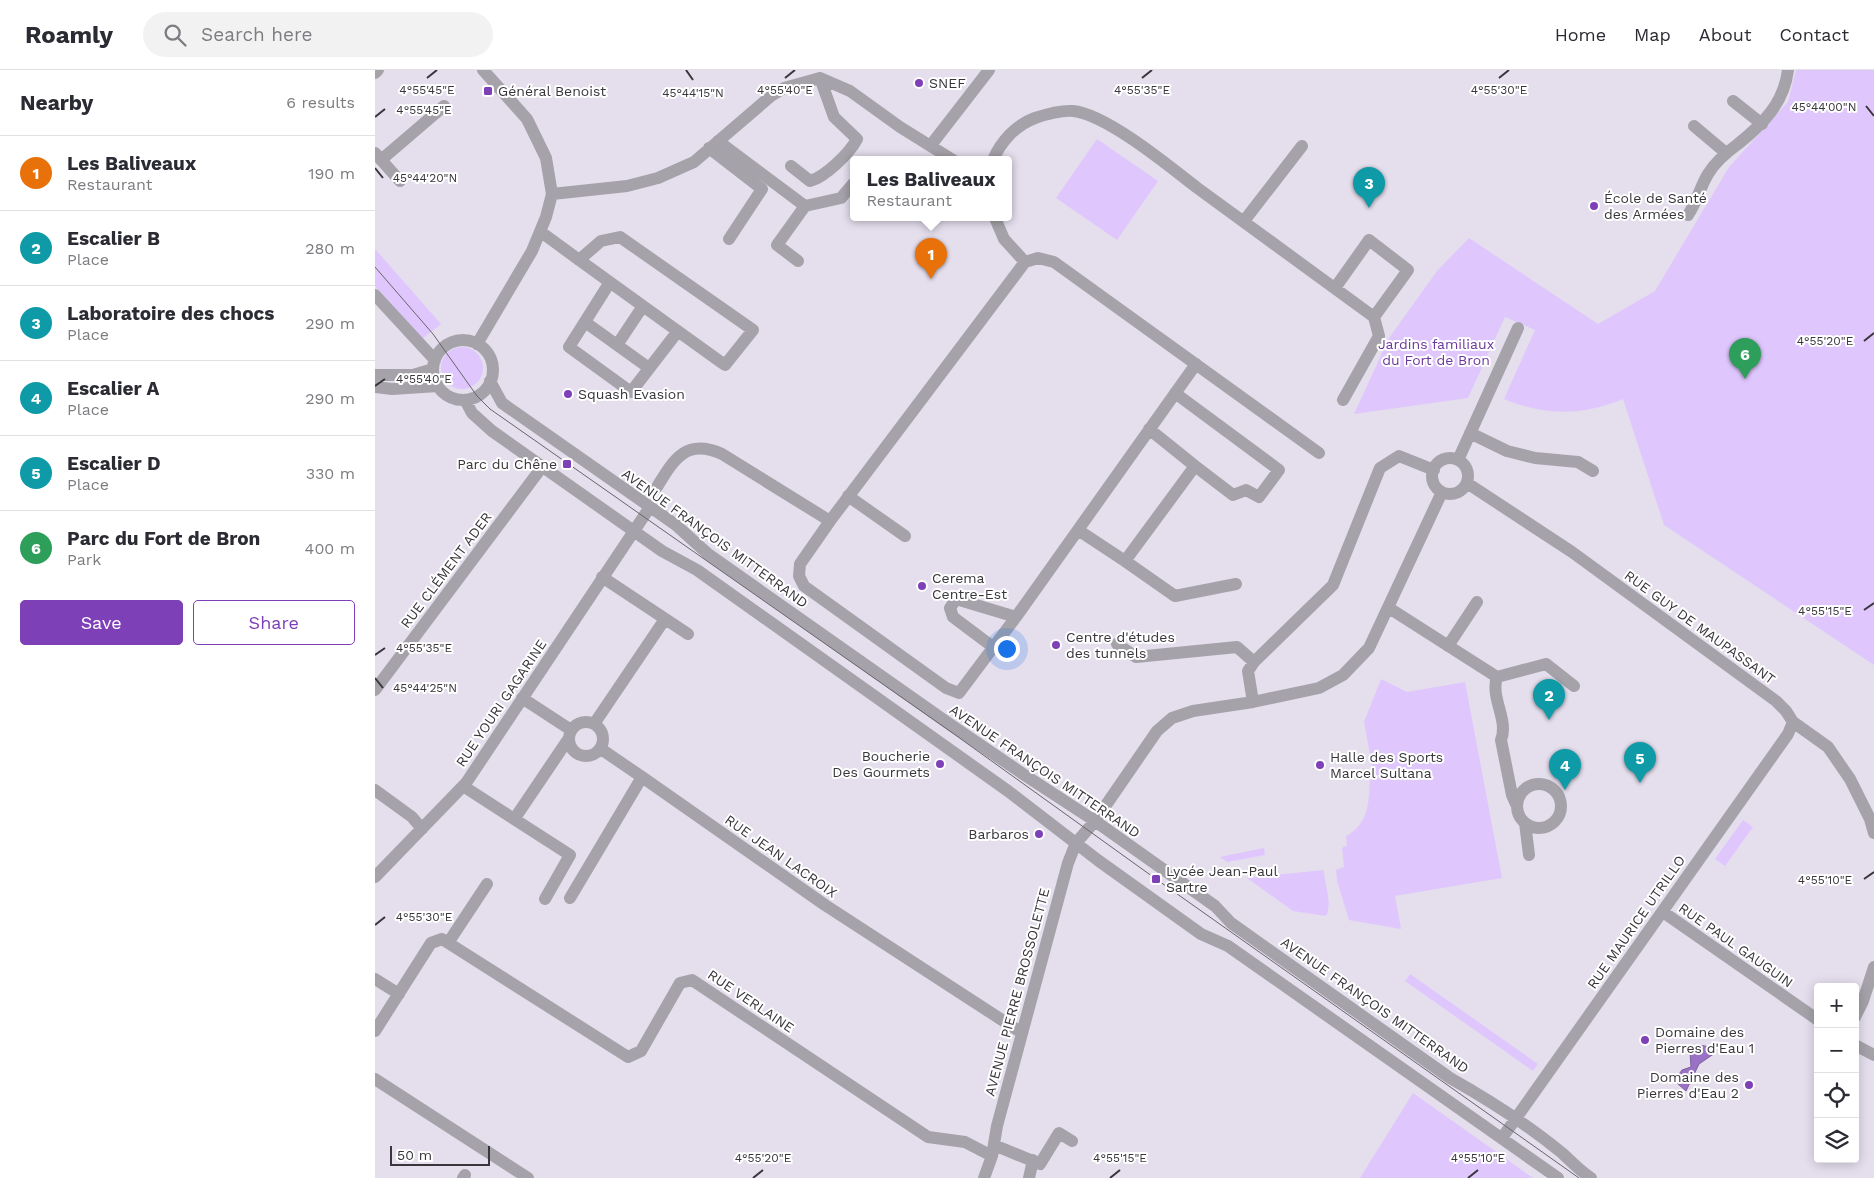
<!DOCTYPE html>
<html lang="en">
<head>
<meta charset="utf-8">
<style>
	body { margin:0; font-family:"Work Sans",sans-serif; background:#f2f2f3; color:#2b2b33 }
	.controls { position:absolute; right:15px; bottom:15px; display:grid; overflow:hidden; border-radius:5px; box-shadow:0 2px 12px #0003 }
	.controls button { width:45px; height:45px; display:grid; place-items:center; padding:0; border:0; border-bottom:1px solid #e1e1e2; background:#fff; color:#2b2b33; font:25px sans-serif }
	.scale { position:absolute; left:15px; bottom:12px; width:100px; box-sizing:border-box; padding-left:5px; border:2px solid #38353b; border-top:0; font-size:14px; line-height:18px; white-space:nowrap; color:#38353b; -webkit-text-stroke:4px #fff; paint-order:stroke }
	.you { position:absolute; left:631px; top:578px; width:18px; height:18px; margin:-12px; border:4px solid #fff; border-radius:50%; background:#1a73e8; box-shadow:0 0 0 8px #1a73e833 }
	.badge { display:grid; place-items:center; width:32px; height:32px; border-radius:50%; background:#7e40b6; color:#fff; font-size:16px; font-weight:700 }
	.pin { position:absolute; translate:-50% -41px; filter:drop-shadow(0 1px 2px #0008) }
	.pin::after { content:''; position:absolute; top:26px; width:18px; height:15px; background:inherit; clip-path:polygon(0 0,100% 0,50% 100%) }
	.popup { position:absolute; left:475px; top:86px; width:162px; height:65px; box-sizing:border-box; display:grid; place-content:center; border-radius:5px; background:#fff; filter:drop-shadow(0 1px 4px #0005); font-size:16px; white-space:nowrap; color:#7c7c81 }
	.popup b { font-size:19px; color:#2b2b33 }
	.popup::after { content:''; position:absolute; left:50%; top:100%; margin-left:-10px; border:10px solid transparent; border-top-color:#fff }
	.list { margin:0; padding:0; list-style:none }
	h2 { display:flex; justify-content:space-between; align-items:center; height:65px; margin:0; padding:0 20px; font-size:21px }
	h2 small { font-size:16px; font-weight:400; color:#7c7c81 }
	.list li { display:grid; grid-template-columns:32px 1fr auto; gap:15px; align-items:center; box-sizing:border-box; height:75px; padding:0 20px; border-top:1px solid #e1e1e2 }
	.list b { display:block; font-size:19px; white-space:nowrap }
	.list p { margin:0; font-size:16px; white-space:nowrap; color:#7c7c81 }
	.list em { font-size:16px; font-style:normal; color:#7c7c81 }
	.actions { display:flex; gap:10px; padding:15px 20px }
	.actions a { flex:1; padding:11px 0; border:1px solid #7e40b6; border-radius:5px; text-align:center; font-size:18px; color:#7e40b6 }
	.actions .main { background:#7e40b6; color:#fff }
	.icon { flex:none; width:28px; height:28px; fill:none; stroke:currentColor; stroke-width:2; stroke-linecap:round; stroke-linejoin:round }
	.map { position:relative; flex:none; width:1499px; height:1108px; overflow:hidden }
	header { display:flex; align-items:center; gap:30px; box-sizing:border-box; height:70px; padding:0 25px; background:#fff; border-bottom:1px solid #e1e1e2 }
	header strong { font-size:24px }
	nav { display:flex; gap:28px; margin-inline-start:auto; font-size:18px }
	.search { width:350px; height:45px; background:#f2f2f3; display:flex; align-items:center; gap:12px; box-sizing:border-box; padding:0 18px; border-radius:28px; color:#7c7c81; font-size:19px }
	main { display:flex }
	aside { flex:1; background:#fff }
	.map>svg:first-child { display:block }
	.green { fill:#dfc7fe }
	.water { fill:#9a72c5; stroke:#7d609c }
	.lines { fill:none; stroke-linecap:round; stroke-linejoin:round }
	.minor { stroke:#a5a3a9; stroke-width:12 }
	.tram { stroke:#68646c; stroke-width:1 }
	.ticks { fill:none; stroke:#38353b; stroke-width:2 }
	.poi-dot { fill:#7e40b6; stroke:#fff; stroke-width:2 }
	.labels { text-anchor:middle; stroke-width:4; stroke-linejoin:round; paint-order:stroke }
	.poi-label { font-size:14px; fill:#38353b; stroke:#fff; text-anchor:start }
	.park-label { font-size:14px; fill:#6c389b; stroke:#fff }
	.street-label { font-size:14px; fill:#38353b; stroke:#fff }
	.ticks-label { font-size:12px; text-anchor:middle; fill:#38353b; stroke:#fff; stroke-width:4; stroke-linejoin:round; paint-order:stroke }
</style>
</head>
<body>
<header>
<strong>Roamly</strong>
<div class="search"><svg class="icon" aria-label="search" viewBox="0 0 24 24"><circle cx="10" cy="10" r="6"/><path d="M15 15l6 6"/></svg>Search here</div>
<nav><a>Home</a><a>Map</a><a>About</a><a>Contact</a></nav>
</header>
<main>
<aside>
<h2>Nearby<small>6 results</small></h2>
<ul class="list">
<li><span class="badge" style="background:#e8710a">1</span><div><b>Les Baliveaux</b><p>Restaurant</p></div><em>190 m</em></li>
<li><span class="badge" style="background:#0f9aa8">2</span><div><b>Escalier B</b><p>Place</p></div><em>280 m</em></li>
<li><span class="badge" style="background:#0f9aa8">3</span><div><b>Laboratoire des chocs</b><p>Place</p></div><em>290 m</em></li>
<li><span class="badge" style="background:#0f9aa8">4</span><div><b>Escalier A</b><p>Place</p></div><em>290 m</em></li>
<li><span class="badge" style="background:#0f9aa8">5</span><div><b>Escalier D</b><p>Place</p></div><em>330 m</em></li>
<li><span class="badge" style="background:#2e9e5b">6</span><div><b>Parc du Fort de Bron</b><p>Park</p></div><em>400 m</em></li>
</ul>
<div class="actions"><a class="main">Save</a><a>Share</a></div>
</aside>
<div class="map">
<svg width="1499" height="1108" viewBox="0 0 1499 1108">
	<rect width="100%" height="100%" fill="#e4deed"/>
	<path class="green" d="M1421,0H1499V595L1289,455L1248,329C1207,346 1170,346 1129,329L1160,260L1130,247L1093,328L979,344L1014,268L1062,201L1094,168L1223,254L1280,221L1354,97L1413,32Z
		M722,69L783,111L742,170L681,128Z
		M0,179L66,254L47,269L0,216Z
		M66 298a21 21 0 1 1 42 0a21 21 0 1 1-42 0Z
		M1006,609L1032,622L1090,612L1127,808L1020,826L1026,859L974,850L962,811L961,800L969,797L967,778L972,775L971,766C996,753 994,727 995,702L998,701L989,652Z
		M1368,750L1378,757L1350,796L1340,789Z
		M889,778L890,785L852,792L845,787Z
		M949,800C949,815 958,832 951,846L918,841L872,808Z
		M1035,904L1163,994L1158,1001L1030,911Z
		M1038,1023L1158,1108H985Z"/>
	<path class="water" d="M1324,975L1335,977L1340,983L1324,994L1311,1021L1303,1014L1302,1007L1307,1000L1316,997L1315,982Z"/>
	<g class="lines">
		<path class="minor" d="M0,3L3,0
			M445,8L475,21L525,57L578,90
			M1358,31L1387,54
			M1319,56L1351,83
			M343,71L430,136L466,128L478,114
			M556,75L614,0
			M334,78L387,119L354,169
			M0,83L25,111
			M6,90L69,36
			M618,90C626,71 641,55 660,48C672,44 685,40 698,41C731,44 794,96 821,117L999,247L1033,200L994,170L960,218
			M416,96L435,111C450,107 475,83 482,69L459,47L445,8
			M177,124L252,116L283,108L319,92L396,26L409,18L445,8
			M1313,145C1322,132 1325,117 1333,104C1340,92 1352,82 1363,74C1388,54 1409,33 1413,0
			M620,148L629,169L650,192L663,188L679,192L944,383
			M869,151L927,76
			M166,162C227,207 289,251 350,295L378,260L245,167L226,171L204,190
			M423,191L402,175L430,136
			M235,212L194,277L256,322L303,261
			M0,225L60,290
			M210,252L274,298
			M58 300a30 30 0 1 1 60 0a30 30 0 1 1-60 0Z
			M102,274L157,181L171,147L177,124L171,88L152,49L108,0
			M242,275L268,236
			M0,305H38L58,299
			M115,311L127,333L301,455L333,484L573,653L648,704L720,751L840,836L856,853L1075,1008C1114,1030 1152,1054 1187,1083C1196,1091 1205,1101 1216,1108
			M0,317L17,319L63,316
			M800,323L904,400L884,427L871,420L858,425L820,396
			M90,330L97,343L117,361L287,481L322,500L633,721L724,791L826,864L853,876L1183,1108
			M968,330L1004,266L999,247
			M1095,363L1132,381L1160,388L1203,392L1218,401
			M1057 406a18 18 0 1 1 36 0a18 18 0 1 1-36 0Z
			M1083,390L1143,258
			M1092,413L1197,482L1401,631L1411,641L1418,652L1453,677L1475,709L1495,749L1499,763
			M282,417C299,389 311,368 347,384L455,451L650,192
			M473,426L530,466
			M455,451L425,494L424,506L429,516L571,618L584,623L641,547L821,294
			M703,460L750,491L820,396L774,359
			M750,491L800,526L861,514
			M227,507L313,564
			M1014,538L1122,607L1171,594L1199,616
			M742,574L761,587L862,577L879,592
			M1073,576L1102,532
			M618,577L578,547L575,538L581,529L641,547
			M1122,607C1115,628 1134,650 1126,670L1137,725L1141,734
			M0,620L167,397
			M147,628L196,660
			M878,632L873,601L879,592L958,515L1005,398L1024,386L1059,400
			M194 669a17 17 0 1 1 34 0a17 17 0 1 1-34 0Z
			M219,654L290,549
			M226,679L267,707
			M1142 736a22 22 0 1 1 44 0a22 22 0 1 1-44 0Z
			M88,716L195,785L170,829
			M0,720L37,747L47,759
			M140,748L194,668
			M1150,753L1154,785
			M0,807L91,713L275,437
			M195,828L267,707L450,835L647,963
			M1288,842L1443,950
			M73,873L112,814
			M0,909L24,924
			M1480,947L1488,931L1499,897
			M0,961L56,873L67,869L253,987L266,981L305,913L317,910L553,1067L590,1072L617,1086
			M1480,975L1499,985
			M0,1009L153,1108
			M1127,1068L1413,664L1418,652
			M619,1075L665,1094L684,1063L697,1071
			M88,1108L90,1105
			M609,1108L617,1086L622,1056L693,793L701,773L720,751L782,661L797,648L818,641L878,632L944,618L968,605L994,578L1067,422
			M654,1108L658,1090"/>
		<path class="tram" d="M0,197L58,264L102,326L115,339L579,664L781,809L1204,1108"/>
	</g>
	<path class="ticks" d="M311,0L318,10M52,8L62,0M410,8L420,0M767,8L777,0M1124,8L1134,0M1491,36L1499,46M0,47L10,39M0,98L8,108M1489,271L1499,263M0,316L10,309M1489,540L1499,533M0,585L10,578M0,608L8,618M1489,809L1499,802M0,855L10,847M378,1108L388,1100M735,1108L745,1100M1093,1108L1103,1100"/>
	<g class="poi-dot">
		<circle cx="544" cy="13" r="5"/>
		<rect x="108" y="16" width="10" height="10" rx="2.5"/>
		<circle cx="1219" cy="136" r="5"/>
		<circle cx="193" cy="324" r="5"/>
		<rect x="187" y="389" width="10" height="10" rx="2.5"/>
		<circle cx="547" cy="516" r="5"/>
		<circle cx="681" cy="575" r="5"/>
		<circle cx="565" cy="694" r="5"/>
		<circle cx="945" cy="695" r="5"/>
		<circle cx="664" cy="764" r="5"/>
		<rect x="776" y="804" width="10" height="10" rx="2.5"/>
		<circle cx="1270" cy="970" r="5"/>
		<circle cx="1374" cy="1015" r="5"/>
	</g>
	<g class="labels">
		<g class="poi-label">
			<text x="554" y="18">SNEF</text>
			<text x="123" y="26">Général Benoist</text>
			<text x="1229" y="133">École de Santé<tspan x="1229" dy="16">des Armées</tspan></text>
			<text x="203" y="329">Squash Evasion</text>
			<text x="182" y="399" text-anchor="end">Parc du Chêne</text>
			<text x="557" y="513">Cerema<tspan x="557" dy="16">Centre-Est</tspan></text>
			<text x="691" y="572">Centre d'études<tspan x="691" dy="16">des tunnels</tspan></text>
			<text x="555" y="691" text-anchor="end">Boucherie<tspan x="555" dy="16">Des Gourmets</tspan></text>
			<text x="955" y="692">Halle des Sports<tspan x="955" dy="16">Marcel Sultana</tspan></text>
			<text x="654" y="769" text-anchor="end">Barbaros</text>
			<text x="791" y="806">Lycée Jean-Paul<tspan x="791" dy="16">Sartre</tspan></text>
			<text x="1280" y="967">Domaine des<tspan x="1280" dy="16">Pierres d'Eau 1</tspan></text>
			<text x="1364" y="1012" text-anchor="end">Domaine des<tspan x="1364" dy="16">Pierres d'Eau 2</tspan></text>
		</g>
		<g class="park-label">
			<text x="1061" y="279">Jardins familiaux<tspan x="1061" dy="16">du Fort de Bron</tspan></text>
		</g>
		<g class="street-label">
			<text transform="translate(340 468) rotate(36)" y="5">AVENUE FRANÇOIS MITTERRAND</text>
			<text transform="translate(71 500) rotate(-53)" y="5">RUE CLÉMENT ADER</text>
			<text transform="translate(1325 557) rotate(36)" y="5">RUE GUY DE MAUPASSANT</text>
			<text transform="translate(126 633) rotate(-56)" y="5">RUE YOURI GAGARINE</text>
			<text transform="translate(670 701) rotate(34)" y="5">AVENUE FRANÇOIS MITTERRAND</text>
			<text transform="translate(406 786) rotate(35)" y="5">RUE JEAN LACROIX</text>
			<text transform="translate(1261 852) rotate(-55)" y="5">RUE MAURICE UTRILLO</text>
			<text transform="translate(1361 875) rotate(35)" y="5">RUE PAUL GAUGUIN</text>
			<text transform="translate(642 922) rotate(-75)" y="5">AVENUE PIERRE BROSSOLETTE</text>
			<text transform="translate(376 931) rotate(34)" y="5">RUE VERLAINE</text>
			<text transform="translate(1000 935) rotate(35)" y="5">AVENUE FRANÇOIS MITTERRAND</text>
		</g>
	</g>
	<g class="ticks-label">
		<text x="767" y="24">4°55'35"E</text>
		<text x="52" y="24">4°55'45"E</text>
		<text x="410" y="24">4°55'40"E</text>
		<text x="1124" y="24">4°55'30"E</text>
		<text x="318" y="27">45°44'15"N</text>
		<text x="1449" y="41">45°44'00"N</text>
		<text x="49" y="44">4°55'45"E</text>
		<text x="50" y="112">45°44'20"N</text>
		<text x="1450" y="275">4°55'20"E</text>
		<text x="49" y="313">4°55'40"E</text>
		<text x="1450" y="545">4°55'15"E</text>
		<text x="49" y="582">4°55'35"E</text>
		<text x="50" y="622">45°44'25"N</text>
		<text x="1450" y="814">4°55'10"E</text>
		<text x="49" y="851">4°55'30"E</text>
		<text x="388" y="1092">4°55'20"E</text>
		<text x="745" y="1092">4°55'15"E</text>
		<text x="1103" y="1092">4°55'10"E</text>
	</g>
</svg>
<div class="controls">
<button>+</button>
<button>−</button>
<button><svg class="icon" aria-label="locate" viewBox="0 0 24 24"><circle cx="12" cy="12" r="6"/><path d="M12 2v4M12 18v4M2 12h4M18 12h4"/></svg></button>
<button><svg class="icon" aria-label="layers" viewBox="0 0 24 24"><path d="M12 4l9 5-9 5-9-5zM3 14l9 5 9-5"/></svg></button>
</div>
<div class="scale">50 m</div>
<div class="you"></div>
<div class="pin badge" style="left:556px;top:209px;background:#e8710a">1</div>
<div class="popup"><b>Les Baliveaux</b>Restaurant</div>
<div class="pin badge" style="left:1174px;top:650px;background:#0f9aa8">2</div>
<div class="pin badge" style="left:994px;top:138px;background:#0f9aa8">3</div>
<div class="pin badge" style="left:1190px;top:720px;background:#0f9aa8">4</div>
<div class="pin badge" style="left:1265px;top:713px;background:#0f9aa8">5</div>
<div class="pin badge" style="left:1370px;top:309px;background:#2e9e5b">6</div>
</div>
</main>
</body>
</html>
